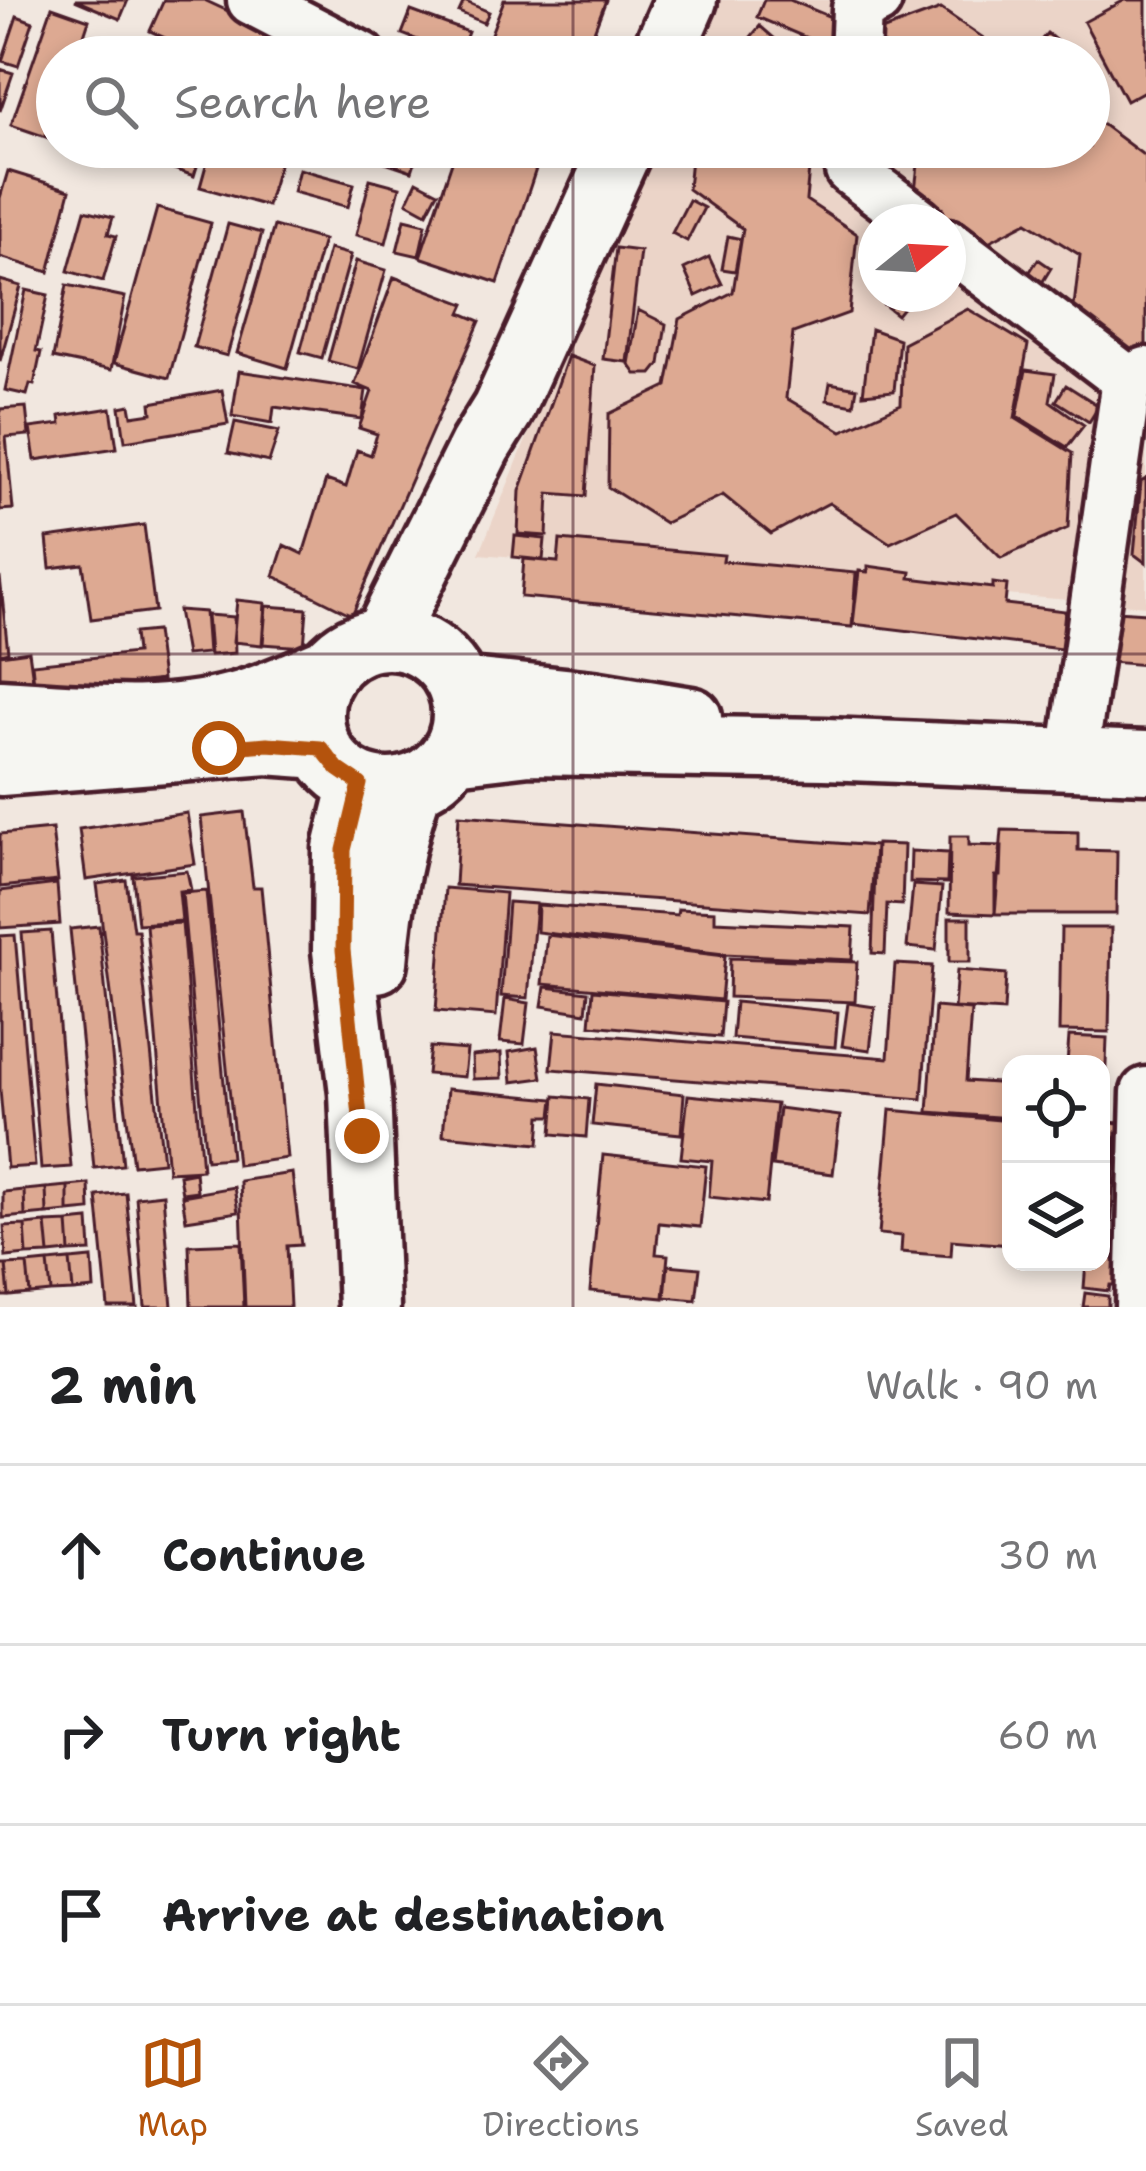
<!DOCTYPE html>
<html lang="en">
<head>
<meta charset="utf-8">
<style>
	body { margin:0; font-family:"Shantell Sans",sans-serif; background:#f6f6f6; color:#202124 }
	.controls { position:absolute; right:36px; bottom:36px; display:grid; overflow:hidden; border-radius:24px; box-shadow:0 6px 18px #0003 }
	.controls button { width:108px; height:108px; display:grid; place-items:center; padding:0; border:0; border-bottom:3px solid #e0e0e0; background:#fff; color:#202124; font:60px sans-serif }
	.compass { position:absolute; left:858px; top:204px; width:108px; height:108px; border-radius:50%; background:#fff; box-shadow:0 6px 18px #0003; rotate:72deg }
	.stop { position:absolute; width:36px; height:36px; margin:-27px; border:9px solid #b45309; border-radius:50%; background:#fff }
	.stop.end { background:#b45309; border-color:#fff; box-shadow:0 3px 12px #0008 }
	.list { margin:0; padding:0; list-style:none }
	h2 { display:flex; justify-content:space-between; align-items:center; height:156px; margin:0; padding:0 48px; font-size:51px }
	h2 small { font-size:39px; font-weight:400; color:#757577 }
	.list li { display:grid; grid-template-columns:78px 1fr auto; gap:36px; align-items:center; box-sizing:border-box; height:180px; padding:0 48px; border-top:3px solid #e0e0e0 }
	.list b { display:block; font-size:45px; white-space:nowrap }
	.list em { font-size:39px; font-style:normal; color:#757577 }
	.icon { flex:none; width:66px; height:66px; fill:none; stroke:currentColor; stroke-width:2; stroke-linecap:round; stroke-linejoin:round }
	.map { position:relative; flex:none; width:1146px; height:1307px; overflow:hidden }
	.search { position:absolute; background:#fff; box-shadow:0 6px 18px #0003; left:36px; right:36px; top:36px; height:132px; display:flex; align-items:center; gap:30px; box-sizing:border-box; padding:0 42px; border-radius:66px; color:#757577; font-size:45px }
	.sheet { height:696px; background:#fff }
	nav { display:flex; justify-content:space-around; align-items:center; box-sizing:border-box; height:168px; border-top:3px solid #e0e0e0; background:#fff; font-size:33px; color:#757577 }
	nav a { display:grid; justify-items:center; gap:6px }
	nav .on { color:#b45309 }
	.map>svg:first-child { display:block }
	.built { fill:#ebd4c8; fill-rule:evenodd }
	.building { fill:#dda992; stroke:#4a1f2b; stroke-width:3 }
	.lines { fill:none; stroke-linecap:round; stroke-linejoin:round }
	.minor-casing { stroke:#4a1f2b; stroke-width:57 }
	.major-casing { stroke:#4a1f2b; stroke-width:69 }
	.minor { stroke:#f6f6f2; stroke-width:48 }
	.major { stroke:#f6f6f2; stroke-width:60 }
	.route { stroke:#b45309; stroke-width:15 }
	.grid { fill:none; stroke:#4a1f2b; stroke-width:3; stroke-opacity:0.55 }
</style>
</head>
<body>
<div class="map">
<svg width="1146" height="1307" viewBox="0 0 1146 1307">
	<rect width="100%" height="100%" fill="#f1e7df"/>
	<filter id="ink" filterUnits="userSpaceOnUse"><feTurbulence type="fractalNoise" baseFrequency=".00833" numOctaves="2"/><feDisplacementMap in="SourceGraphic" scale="24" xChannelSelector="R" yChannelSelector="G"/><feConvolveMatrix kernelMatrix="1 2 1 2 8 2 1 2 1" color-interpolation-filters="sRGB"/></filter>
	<g filter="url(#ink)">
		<path class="built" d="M708,0H1146V606L479,554L647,147H1089V57H684ZM876,222H948V294H876Z"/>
		<path class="building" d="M75,0H128L120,19Z
			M164,0H204L327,57H180L171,53L176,43L150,31Z
			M504,0H606L584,57H482Z
			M764,0H790L838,20L828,47L757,17Z
			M1125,0H1146V90L1126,101L1084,22Z
			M464,1L489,12L484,23L459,12Z
			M52,7L89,20L77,57H57V116L49,138L11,125Z
			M941,9L995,46L994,57H870L876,33Z
			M411,11L468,32L459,56L402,34Z
			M17,16L33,22L18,66L2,61Z
			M760,26L783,46L773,57H760L745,44Z
			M1047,33L1075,57H1037L1031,52Z
			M0,69L13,73L0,111Z
			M1099,122L1146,157V363L1072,323L1080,255L1027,222L969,252L913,208L920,147H1027L1039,155L1054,147H1089V128Z
			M98,147H133L128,161L97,151Z
			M180,147H203L194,176L174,169Z
			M211,147H259L282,154L267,206L200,187Z
			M341,147H420L412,171Z
			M457,147H530L542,151L498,283L420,257Z
			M692,147H811L806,200L857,234L849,313L793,333L786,398L842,431L901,404L903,343L968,309L1028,345L1015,418L1072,453L1068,528L1001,558L956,513L890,543L829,503L771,534L723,495L665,523L608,487L609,414L667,386L680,319L733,292L743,229L688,189Z
			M299,169L354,184L348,207L293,192Z
			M8,171L70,190L49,272L0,257V198Z
			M370,179L400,187L386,243L356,235Z
			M417,181L438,192L427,213L407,202Z
			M689,200L704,208L687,241L672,233Z
			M157,208L211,223L169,378L114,363Z
			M85,210L113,217L108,234L116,236L103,281L68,271Z
			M405,219L426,224L419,256L397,251Z
			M228,224L262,233L227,356L194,347Z
			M274,226L323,240L287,368L237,353Z
			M728,236L741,239L735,271L722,269Z
			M616,248L640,251L627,362L603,359Z
			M329,249L351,255L322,358L300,352Z
			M709,257L722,284L696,296L684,269Z
			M1038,259L1051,268L1034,296L1020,287Z
			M356,261L386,270L358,369L328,361Z
			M394,277L465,304L461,313L480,321L352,615L274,576L284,545L303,554L326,480L346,487L357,450L371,455L377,434L359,428L372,391L355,384Z
			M0,280L21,286L0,361Z
			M67,285L125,297L111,370L53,358Z
			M26,290L48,295L36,351L41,352L34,385L30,384L27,395L5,390Z
			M891,294L913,295L897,315L883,304Z
			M638,310L666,324L660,364L652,374H636L629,364Z
			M871,329L899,339L894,391L863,394Z
			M568,356L595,366L586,496L549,493L547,536L518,534L520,491Z
			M1026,370L1055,374L1050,401L1084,425L1067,447L1017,416Z
			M239,371L366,390L362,419L274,407L272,423L232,416Z
			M830,383L857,388L854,405L827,400Z
			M1066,385L1099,406L1089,422L1056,401Z
			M222,390L228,424L125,441L120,407L130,405L132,416L152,413L151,403Z
			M26,407L29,435L6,437L13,509L0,510V409Z
			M111,408L117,448L35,460L30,428L61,424L60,416Z
			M235,422L279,431L269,462L228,453Z
			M1146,479V563L1134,554L1141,482Z
			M144,525L155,611L91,619L83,564L50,568L47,538Z
			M515,536L545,539L543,560L513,557Z
			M560,540L724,555L723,561L856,573L852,627L521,597L524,559L558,562Z
			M868,566L911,572L910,578L993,588V583L1007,585L1005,604L1065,611L1061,649L853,624L859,571L868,572Z
			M0,577L8,652L0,654Z
			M237,600L265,603L262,645L233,642Z
			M266,606L307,609L304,647L263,644Z
			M178,610L205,612L208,653L186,655Z
			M1101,610L1146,613V665L1096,661Z
			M207,615L234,617L235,653L210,655Z
			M156,631L162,680L35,694L32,664L136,653L134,633Z
			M29,651L33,680L0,684V655Z
			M244,812L253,887H261L287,1158L237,1165L201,817Z
			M187,813L195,864L86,880L79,829Z
			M459,815L875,846L870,915L455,885Z
			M52,829L58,881L0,887V834Z
			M1002,830L1078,832V850L1117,851L1116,914H995Z
			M950,836H969V845L1002,846L1001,876H995V914L949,912Z
			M876,844L904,845L902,905L887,904L885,954L872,953Z
			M911,851L948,853L947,883L910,882Z
			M187,871L191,890L179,891L182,921L138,924L133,876Z
			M126,880L133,930H138L163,1162L133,1165L97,884Z
			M57,884L60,924L0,928V891Z
			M913,885L942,887L936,950L907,947Z
			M445,888L505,893L496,1016L436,1011Z
			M206,891L231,1158L206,1160L182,893Z
			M508,902L536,904L528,998L501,996Z
			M538,905L677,915L678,909L715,911V921L854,927L852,960L724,954L537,932Z
			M949,918H970V962H949Z
			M182,923L202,1170L168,1172L146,925Z
			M99,926L123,1165L94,1168L70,929Z
			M1061,928H1111L1109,1032L1059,1031Z
			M51,931L71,1167L41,1169L22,933Z
			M15,935L35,1166L7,1168L0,1090V936Z
			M547,935L725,956L721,1000L542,984Z
			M730,958L857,962L855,1002L729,997Z
			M895,964L932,966L922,1099L551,1069L555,1031L888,1058Z
			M957,970L1006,974L1004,1011L954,1008Z
			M545,987L588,992L586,1013L542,1006Z
			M593,990L723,1002L720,1037L590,1025Z
			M505,999L529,1003L524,1044L500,1042Z
			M735,1002L838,1012L835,1047L732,1038Z
			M848,1003L875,1007L870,1050L842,1046Z
			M935,1007L971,1010L966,1081L1011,1084V1118L928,1112Z
			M1069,1036L1107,1038L1104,1116L1101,1064H1067Z
			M430,1047L467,1050L464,1077L427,1074Z
			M537,1047L542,1078L512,1082L509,1052Z
			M501,1053L502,1078L473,1079L472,1056Z
			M596,1084L684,1094L681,1134L592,1125Z
			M447,1089L554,1099L552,1116H541L539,1144L443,1135Z
			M688,1095L776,1104L766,1203L709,1197L712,1161L681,1158Z
			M555,1096L589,1099L586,1137L552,1134Z
			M779,1108L840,1116L833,1174L772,1166Z
			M890,1110L1011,1121V1245L952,1240L951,1256L901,1252L902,1236L879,1234Z
			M1101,1122L1123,1123V1133L1116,1132L1110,1258L1118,1259L1115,1285H1110L1109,1291L1084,1288L1086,1262H1101Z
			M603,1155L706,1166L700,1227L659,1223L656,1254L668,1255L664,1298L590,1291Z
			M195,1172L197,1191L182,1193L179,1175Z
			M292,1173L301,1245L287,1246L290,1307H245L240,1181Z
			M89,1184L90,1210L68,1212V1186Z
			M68,1186V1212L47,1214L46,1188Z
			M234,1187L238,1212L186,1220L182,1196Z
			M46,1188L47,1214L25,1216L24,1190Z
			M24,1190L25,1216L3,1218V1192Z
			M126,1193L137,1307H108L97,1196Z
			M163,1194L172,1307H145L136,1197Z
			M89,1220L91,1251L70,1252L68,1222Z
			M68,1222L70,1252L49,1254L46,1223Z
			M46,1223L49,1254L27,1255L25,1225Z
			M25,1225L27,1255L6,1257L4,1226Z
			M241,1243L244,1307H191L189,1245Z
			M92,1258L94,1289L73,1291L70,1260Z
			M70,1260L73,1291L51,1292L48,1262Z
			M48,1262L51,1292L30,1294L27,1264Z
			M27,1264L30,1294L9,1296L6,1265Z
			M0,1265H6L9,1296H0Z
			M668,1265L700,1268L696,1300L665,1297Z
			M1085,1293L1108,1296V1307H1083Z"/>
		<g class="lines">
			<g class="minor-casing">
				<path id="minor" d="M252,0L362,57
					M855,57L857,9L877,0
					M851,147L850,170L919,222
					M948,244L1127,380L1146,372
					M1073,758L1127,380
					M1140,1307L1146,1092"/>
			</g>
			<g class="major-casing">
				<path id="major" d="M661,57L686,0
					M384,638L480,446L503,409L622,147
					M313 714a75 75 0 1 1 150 0a75 75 0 1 1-150 0Z
					M459,688L593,702L691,718
					M0,710C77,714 158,725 234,704C266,696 298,680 330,667
					M453,753L529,744L825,749L1146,762
					M0,765L267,744L321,748
					M360,784L344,849L343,950L360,1093L369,1307
					M377,962C382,901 392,844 412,786"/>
			</g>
			<use href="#minor" class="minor"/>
			<use href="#major" class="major"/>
		</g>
	</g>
	<g class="lines" filter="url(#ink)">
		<path class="route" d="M219,748L267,744L321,748L338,769L360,784L344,850L343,950L362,1136"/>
	</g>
	<path class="grid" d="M573,0V57M573,147V1307M0,654H1146"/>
</svg>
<div class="controls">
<button><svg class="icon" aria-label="locate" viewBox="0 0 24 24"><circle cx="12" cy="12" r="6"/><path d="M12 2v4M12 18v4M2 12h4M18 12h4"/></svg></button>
<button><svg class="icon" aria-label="layers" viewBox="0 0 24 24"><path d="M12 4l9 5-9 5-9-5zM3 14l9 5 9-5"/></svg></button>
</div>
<svg class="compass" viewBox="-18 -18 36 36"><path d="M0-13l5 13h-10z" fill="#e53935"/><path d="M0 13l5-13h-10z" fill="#757577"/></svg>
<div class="stop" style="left:219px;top:748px"></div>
<div class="stop end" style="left:362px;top:1136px"></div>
<div class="search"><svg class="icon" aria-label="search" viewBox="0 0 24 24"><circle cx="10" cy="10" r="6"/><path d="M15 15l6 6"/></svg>Search here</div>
</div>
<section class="sheet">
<h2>2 min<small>Walk · 90 m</small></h2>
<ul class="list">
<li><svg class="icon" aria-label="ahead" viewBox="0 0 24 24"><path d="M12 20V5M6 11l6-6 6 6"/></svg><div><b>Continue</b></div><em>30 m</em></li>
<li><svg class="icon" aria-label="right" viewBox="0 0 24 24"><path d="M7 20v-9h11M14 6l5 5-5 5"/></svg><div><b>Turn right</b></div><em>60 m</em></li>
<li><svg class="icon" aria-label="arrive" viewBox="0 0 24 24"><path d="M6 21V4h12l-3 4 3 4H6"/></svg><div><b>Arrive at destination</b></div></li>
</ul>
</section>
<nav>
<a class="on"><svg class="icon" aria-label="map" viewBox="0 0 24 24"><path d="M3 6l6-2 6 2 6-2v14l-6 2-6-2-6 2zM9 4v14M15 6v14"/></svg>Map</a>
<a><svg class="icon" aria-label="directions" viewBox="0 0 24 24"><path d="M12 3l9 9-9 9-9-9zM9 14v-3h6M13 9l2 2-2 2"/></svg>Directions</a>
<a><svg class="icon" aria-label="saved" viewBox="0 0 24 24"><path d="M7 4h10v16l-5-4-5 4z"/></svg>Saved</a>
</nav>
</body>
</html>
